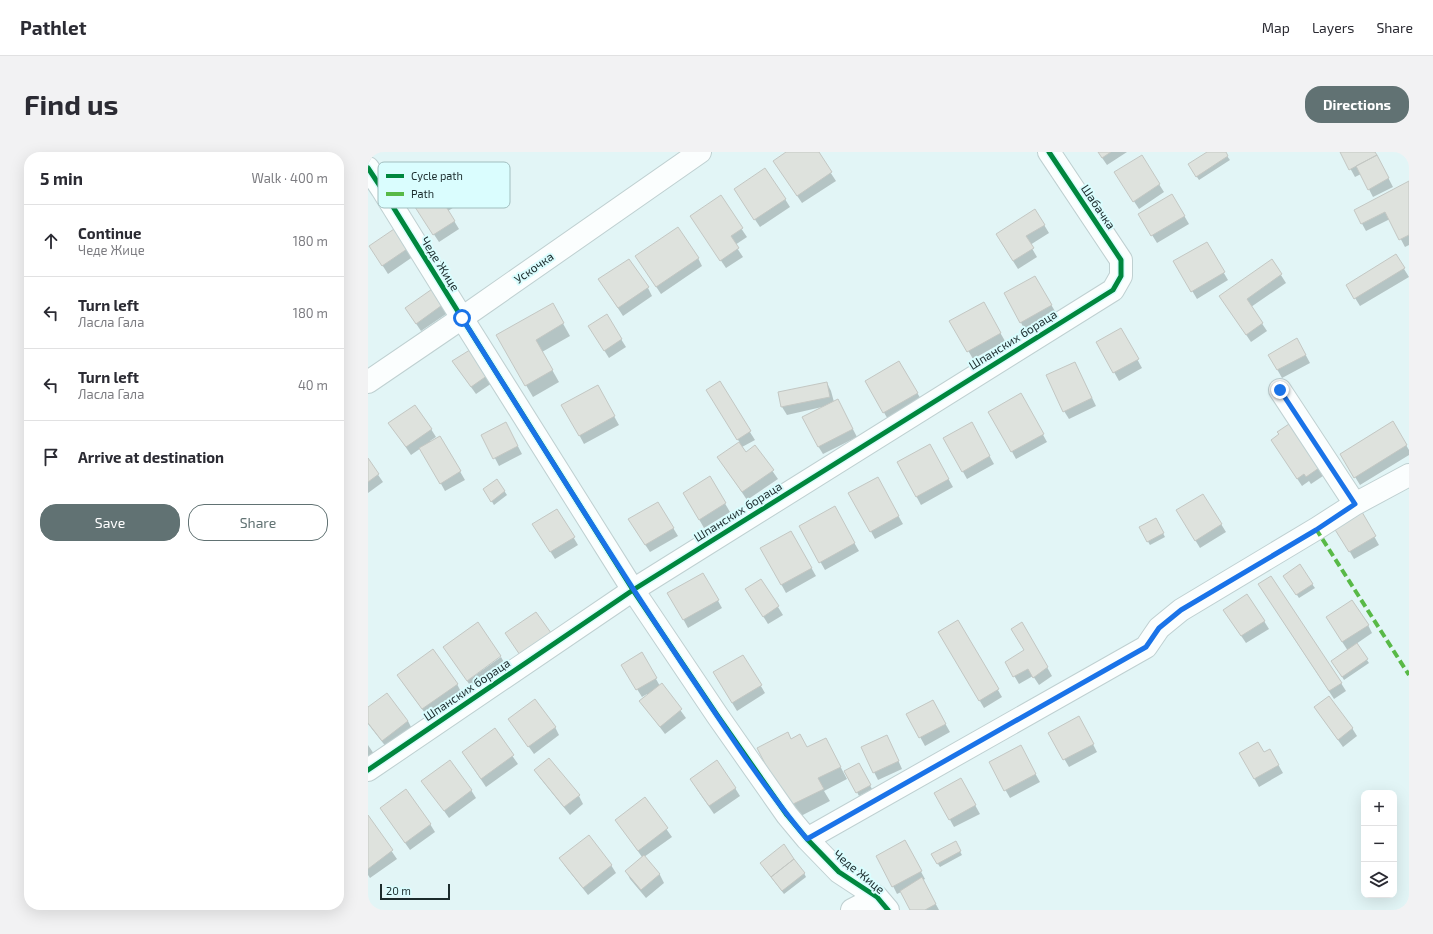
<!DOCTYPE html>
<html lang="en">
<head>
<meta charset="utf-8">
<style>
	body { margin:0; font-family:"Exo 2",sans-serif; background:#f2f2f3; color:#2b2b33 }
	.controls { position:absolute; right:12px; bottom:12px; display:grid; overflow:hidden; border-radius:8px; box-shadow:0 4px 16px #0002 }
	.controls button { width:36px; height:36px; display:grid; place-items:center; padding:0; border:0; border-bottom:1px solid #e1e1e2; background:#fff; color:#2b2b33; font:20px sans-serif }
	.scale { position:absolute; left:12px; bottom:10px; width:70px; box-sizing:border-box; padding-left:4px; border:2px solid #1b2b2c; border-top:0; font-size:11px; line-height:14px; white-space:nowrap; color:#1b2b2c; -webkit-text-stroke:3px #dafdfe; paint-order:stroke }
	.stop { position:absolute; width:12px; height:12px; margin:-9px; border:3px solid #1a73e8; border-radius:50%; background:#fff }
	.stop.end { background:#1a73e8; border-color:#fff; box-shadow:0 1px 4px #0008 }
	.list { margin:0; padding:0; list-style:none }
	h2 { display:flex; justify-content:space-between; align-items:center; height:52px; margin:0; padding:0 16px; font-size:17px }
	h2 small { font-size:13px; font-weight:400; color:#7c7c81 }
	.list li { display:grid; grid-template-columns:26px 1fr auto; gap:12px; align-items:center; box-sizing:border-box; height:72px; padding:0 16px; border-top:1px solid #e1e1e2 }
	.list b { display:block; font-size:15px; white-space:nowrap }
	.list p { margin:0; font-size:13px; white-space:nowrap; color:#7c7c81 }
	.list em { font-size:13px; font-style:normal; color:#7c7c81 }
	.actions { display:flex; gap:8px; padding:12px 16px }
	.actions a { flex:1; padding:9px 0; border:1px solid #617273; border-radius:16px; text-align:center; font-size:14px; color:#617273 }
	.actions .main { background:#617273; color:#fff }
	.icon { flex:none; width:22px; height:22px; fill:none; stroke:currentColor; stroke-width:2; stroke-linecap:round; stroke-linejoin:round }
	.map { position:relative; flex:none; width:1041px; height:758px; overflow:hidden; border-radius:16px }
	header { display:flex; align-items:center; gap:24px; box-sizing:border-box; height:56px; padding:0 20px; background:#fff; border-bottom:1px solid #e1e1e2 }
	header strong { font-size:19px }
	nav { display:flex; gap:22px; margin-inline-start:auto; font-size:14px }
	.intro { display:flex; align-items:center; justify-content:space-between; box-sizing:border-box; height:96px; padding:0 24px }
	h1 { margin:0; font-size:28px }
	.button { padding:10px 18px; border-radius:16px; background:#617273; color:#fff; font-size:14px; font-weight:700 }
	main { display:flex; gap:24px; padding:0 24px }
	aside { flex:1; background:#fff; border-radius:16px; box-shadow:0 4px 16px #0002 }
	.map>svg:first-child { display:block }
	.shadow { fill:#0003 }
	.building { fill:#dee2dd; stroke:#c3c7c3 }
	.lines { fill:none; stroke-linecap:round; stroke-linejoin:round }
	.street-casing { stroke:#bfd0d1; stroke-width:24 }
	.street { stroke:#fbfefe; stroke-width:22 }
	.quiet { stroke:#58b947; stroke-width:4; stroke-dasharray:8 4; stroke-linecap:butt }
	.cycleway-casing { stroke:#dafdfe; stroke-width:8 }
	.cycleway { stroke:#00873e; stroke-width:5 }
	.route { stroke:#1a73e8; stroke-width:5 }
	.labels { text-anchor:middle; stroke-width:4; stroke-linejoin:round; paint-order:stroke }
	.street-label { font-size:12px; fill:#1b2b2c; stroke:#dafdfe }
	.key { fill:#dafdfe; stroke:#a1bebf; stroke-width:1 }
	.key-label { font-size:11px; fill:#1b2b2c }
</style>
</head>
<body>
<header>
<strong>Pathlet</strong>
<nav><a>Map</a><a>Layers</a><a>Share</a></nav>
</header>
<div class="intro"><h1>Find us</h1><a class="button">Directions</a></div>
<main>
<aside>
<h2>5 min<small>Walk · 400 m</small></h2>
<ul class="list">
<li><svg class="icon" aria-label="ahead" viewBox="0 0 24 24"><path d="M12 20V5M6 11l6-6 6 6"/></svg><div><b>Continue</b><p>Чеде Жице</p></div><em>180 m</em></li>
<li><svg class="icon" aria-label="left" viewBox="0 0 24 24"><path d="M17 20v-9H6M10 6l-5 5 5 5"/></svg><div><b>Turn left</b><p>Ласла Гала</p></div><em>180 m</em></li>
<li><svg class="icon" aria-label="left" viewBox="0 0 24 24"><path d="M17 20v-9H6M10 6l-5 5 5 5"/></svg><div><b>Turn left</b><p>Ласла Гала</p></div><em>40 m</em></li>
<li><svg class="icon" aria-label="arrive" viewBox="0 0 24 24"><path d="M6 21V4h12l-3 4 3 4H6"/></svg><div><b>Arrive at destination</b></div></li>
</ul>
<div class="actions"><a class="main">Save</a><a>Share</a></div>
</aside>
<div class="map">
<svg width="1041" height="758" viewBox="0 0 1041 758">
	<rect width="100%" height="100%" fill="#e2f5f6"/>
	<path class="shadow" d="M420,0H449L468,29L434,51L411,17Z
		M730,0H759L739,13Z
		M841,0H856L862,8L831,28L821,13Z
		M973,0H1007L1025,35L1005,45L993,22L987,25Z
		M773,4L796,40L771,57L752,28Z
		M86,30L97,48L80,59L91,77L71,90L53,63Z
		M1041,31V93L1037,95L1022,67L998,79L987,59Z
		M367,38L417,47L422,55L392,75Z
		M804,43L821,72L789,91L771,62Z
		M352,45L379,85L367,93L375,105L358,116L328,72Z
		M667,58L681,81L662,93L669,105L650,117L633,90Z
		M838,91L860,128L829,147L807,110Z
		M2,94L41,96L46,104L20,122Z
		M1028,104L1041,125L992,154L979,133Z
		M330,106L334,114L293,142L273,112Z
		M904,109L918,131L883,155L899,179L883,190L852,144Z
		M667,125L688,161L657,178L637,142Z
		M236,135L280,136L284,144L255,164Z
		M66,137L81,160L53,179L43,164Z
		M615,151L637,189L605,207L583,169Z
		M184,152L202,184L174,200L191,230L165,245L129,184Z
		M238,163L258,195L241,206L226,182Z
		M753,178L774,216L751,229L730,191Z
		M934,196L942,211L914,226L901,203Z
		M105,197L127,229L108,242L90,217Z
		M531,210L554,249L521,269L498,230Z
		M707,211L728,254L701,267L696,259Z
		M351,231L387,288L374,295L378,301L387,294L410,327L379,348L351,306L372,291L344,246Z
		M459,231L463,239L466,250L474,256L489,285L455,302L450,294L454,255L419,263L414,255Z
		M229,234L251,273L216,292L195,253Z
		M653,243L679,290L648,307L622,260Z
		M1024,270L1041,298V303L992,333L973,302Z
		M603,271L626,312L599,327L576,286Z
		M22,272L63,277L68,285L62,289L63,290L72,285L97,328L77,339L53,296L43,303Z
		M142,279L154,302L131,314L115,283Z
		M912,282L950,316L955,324L943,332L941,329L934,334L909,296Z
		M562,294L585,335L553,353L530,311Z
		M0,308L15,330L0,341Z
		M342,326L362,360L336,376L316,341Z
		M509,326L535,372L507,387L482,341Z
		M129,328L139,343L126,353L116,337Z
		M835,343L858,380L832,396L809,358Z
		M290,351L310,384L282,400L266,376Z
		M466,356L491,399L457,418L432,374Z
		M189,358L210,393L187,407L170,380Z
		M993,361L1011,393L986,407L968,376Z
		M788,368L797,385L782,393L772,376Z
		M423,380L448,424L418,441L393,396Z
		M335,422L354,456L320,476L301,441Z
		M393,428L415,463L400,472L383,445Z
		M919,428L944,432L947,436L931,446Z
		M891,433L973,531L978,539L966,547Z
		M861,466L896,469L901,477L878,491Z
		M590,470L634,545L616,556L571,480Z
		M654,471L684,524L671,533L665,524L651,532L638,510L657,499Z
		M1000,473L1004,481L988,492L1001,511L976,528L967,513L980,499L964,474Z
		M273,501L292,534L294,533L318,566L297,582L272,549L280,543L279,542L274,545L254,513Z
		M375,504L397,541L369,559L346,521Z
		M133,505L137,512L104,536L99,529Z
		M35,531L89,532L93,540L59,564Z
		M0,556L40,569L44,577L19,596L0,572Z
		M947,556L984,576L989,584L975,595Z
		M569,557L582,580L557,594L540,563Z
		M141,567L187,575L191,583L166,602Z
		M715,573L729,600L701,615L681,581Z
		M126,578L150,612L118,635L95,601Z
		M423,588L439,596L464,599L479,627L456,639L462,649L427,667L420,655Z
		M523,592L534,617L510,628L506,620Z
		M0,593L8,605L0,611Z
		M902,598L915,621L891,635L872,601L895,602Z
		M657,603L672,630L642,646L622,611Z
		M490,612L504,637L491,644L478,619Z
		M168,618L211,644L215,652L202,663L172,626Z
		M55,629L103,638L108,646L81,666Z
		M597,635L612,662L586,675L567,641Z
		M328,636H367L372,644L346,662Z
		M277,647L304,685L276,705L292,723L296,731L278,746L262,727L258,719L274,705L248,668Z
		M18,664L62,672L67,680L42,698Z
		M0,665L29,707L2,726L0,723Z
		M587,690L594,703L572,715L564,703Z
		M541,698L557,727L555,728L571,758H543L533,740L529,742L525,734Z
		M193,706L243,713L248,721L220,743L197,714Z
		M395,715L436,721L438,725L416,742Z"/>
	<path class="building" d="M418,0H451L464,20L429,44L405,9Z
		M730,0H743L734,6Z
		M839,0H858L860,4L828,25L820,12Z
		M972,0H1007L1009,3L981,18Z
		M774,3L792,32L765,50L746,20Z
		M1009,3L1021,26L1000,38L988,14Z
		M397,16L418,47L386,68L366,37Z
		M1041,29V83L1031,88L1017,60L993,72L986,58Z
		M69,40L87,69L65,83L47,55Z
		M804,42L817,64L783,84L770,62Z
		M353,43L375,76L363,84L371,96L352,109L322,64Z
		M667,57L677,73L658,84L666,96L645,109L628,82Z
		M29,75L42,95L14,114L1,94Z
		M310,75L331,106L288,135L267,104Z
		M839,90L857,120L823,140L805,109Z
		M1028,102L1037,116L986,147L978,133Z
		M261,107L281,135L250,156L230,127Z
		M904,107L914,122L879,147L895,171L878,183L851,144Z
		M667,124L684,153L652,171L636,141Z
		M67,135L77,151L48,172L37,156Z
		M616,150L633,181L599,200L581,169Z
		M185,151L196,171L168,188L185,218L157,234L128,183Z
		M239,162L254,187L236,199L220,174Z
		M753,176L771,207L745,221L728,190Z
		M929,186L938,203L909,218L900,203Z
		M105,196L123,221L103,235L84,209Z
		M531,209L550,241L515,261L497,229Z
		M707,210L724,246L695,260L678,223Z
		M352,229L383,279L369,288L338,238Z
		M459,230L462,245L413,255L410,240Z
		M230,233L247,264L211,284L193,253Z
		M653,241L676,282L643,300L620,260Z
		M470,247L485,277L450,295L434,265Z
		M47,253L64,277L38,295L20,271Z
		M1025,269L1039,293L986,326L972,302Z
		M138,270L150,294L125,307L113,283Z
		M604,270L622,304L594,320L575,286Z
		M921,272L951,316L938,325L936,322L929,327L903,288L911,282L909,280Z
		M72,284L93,319L72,332L51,296Z
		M371,290L378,300L387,293L406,318L374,340L349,305Z
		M562,292L581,327L548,345L529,310Z
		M0,306L11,322L0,330Z
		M342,324L358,351L331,368L315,341Z
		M510,325L531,364L502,380L480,341Z
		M129,327L137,339L123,350L115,337Z
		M835,342L854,372L827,389L808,358Z
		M290,350L306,376L277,393L260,367Z
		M467,354L487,391L451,411L431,374Z
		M189,357L207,385L182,400L164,372Z
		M994,360L1008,384L981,400L966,376Z
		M788,366L796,381L779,390L771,375Z
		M423,379L444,416L413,433L392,396Z
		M932,412L945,432L928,443L915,424Z
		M335,421L351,448L315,468L299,441Z
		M903,424L974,531L961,539L890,432Z
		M393,427L411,454L395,465L377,437Z
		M879,442L897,469L873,484L855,458Z
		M984,448L1001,473L974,490L958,465Z
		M168,460L186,485L154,506L137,481Z
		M590,468L631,537L611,549L570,480Z
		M110,470L133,504L99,529L75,495Z
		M654,470L680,515L665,526L660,517L645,525L637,510L656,498L643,477Z
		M989,491L1000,507L974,525L963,509Z
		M65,497L90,532L54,557L29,523Z
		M274,500L289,526L268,538L253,513Z
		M375,503L394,533L364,551L345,520Z
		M294,531L314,557L292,575L271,549Z
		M19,541L40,569L14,589L0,571V555Z
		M961,544L985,576L970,588L946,555Z
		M167,547L188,575L160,595L140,567Z
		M565,548L578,572L551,586L538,562Z
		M711,564L726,592L695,608L680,581Z
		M127,576L146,603L113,627L94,600Z
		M420,580L423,587L432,582L439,595L458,586L473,615L450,626L456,637L419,655L389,596Z
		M519,583L531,609L505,621L493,595Z
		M890,590L896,600L902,597L911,613L886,627L871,601Z
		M653,593L668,622L636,639L621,610Z
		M181,606L212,643L196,655L166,618Z
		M82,608L104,638L76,659L53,629Z
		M349,608L368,636L341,654L322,627Z
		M491,611L503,633L488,641L476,619Z
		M593,626L608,653L581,668L566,641Z
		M38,637L63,672L37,691L12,656Z
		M277,645L300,676L270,699L247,668Z
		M0,663L25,698L0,717Z
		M221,683L244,713L215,736L191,706Z
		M537,688L554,719L524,735L508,704Z
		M588,689L593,699L569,712L563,702Z
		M416,692L426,707L403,725L392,711Z
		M276,703L292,722L273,738L257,719Z
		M426,707L437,721L414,739L403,725Z
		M554,725L568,752L557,758H542L532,739Z"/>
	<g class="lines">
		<g class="street-casing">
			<path id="street" d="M0,16L14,37L94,166L265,438L349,563L419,663L439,687L471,720L509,745L520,758
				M0,230L94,166L332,0
				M912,238L987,352
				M0,618L265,438L745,138L753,124V108L681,0
				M439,687L778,495L791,476L813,458L948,377L987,352L1041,323
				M484,758L509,745"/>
		</g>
		<use href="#street" class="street"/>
		<path class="quiet" d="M948,377L1041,523"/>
		<g class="cycleway-casing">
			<path id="cycleway" d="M0,16L14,37L94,166L265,438L349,563L419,663L439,687L471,720L509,745L520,758
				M0,618L265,438L745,138L753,124V108L681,0"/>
		</g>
		<use href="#cycleway" class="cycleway"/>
	</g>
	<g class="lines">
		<path class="route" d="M94,166C167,282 239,399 315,513C355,572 393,632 439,687L778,495L791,476L813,458L948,378L987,352L912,238"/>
	</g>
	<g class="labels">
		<g class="street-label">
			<text transform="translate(730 55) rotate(56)" y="4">Шабачка</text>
			<text transform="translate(72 112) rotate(58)" y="4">Чеде Жице</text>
			<text transform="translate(166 116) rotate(-35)" y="4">Ускочка</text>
			<text transform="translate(645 188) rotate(-32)" y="4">Шпанских бораца</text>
			<text transform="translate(370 360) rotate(-32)" y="4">Шпанских бораца</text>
			<text transform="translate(99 538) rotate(-34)" y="4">Шпанских бораца</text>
			<text transform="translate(491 720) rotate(39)" y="4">Чеде Жице</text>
		</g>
	</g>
	<rect x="10" y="10" width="132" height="46" rx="6" class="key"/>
	<rect x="18" y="22" width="18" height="4" fill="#00873e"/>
	<rect x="18" y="40" width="18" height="4" fill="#58b947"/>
	<g class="key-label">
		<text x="43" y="28">Cycle path</text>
		<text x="43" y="46">Path</text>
	</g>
</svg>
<div class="controls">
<button>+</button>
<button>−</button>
<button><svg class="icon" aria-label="layers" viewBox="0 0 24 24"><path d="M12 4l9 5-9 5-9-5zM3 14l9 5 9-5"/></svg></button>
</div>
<div class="scale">20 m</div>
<div class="stop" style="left:94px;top:166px"></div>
<div class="stop end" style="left:912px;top:238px"></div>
</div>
</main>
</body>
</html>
